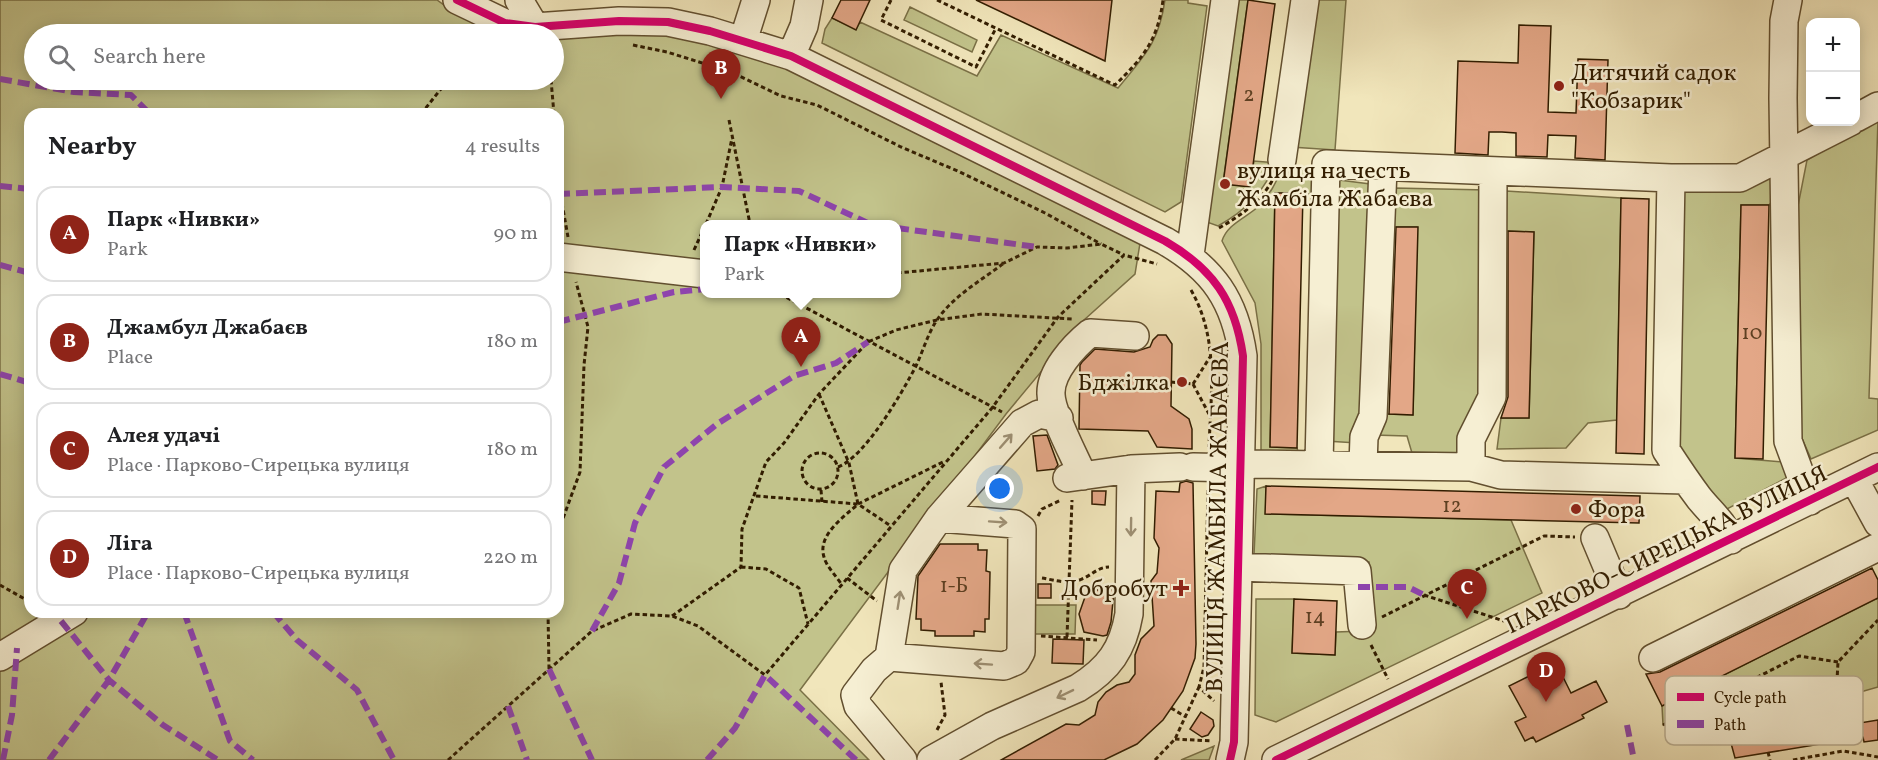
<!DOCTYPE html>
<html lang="en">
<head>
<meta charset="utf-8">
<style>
	body { margin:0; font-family:Vollkorn,serif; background:#f2f2f2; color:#202124 }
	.controls { position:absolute; right:18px; top:18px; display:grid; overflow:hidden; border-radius:12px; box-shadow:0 3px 15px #0003 }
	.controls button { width:54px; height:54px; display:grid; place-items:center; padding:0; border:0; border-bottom:2px solid #e0e0e0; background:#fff; color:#202124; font:30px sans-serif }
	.you { position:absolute; left:1000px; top:489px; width:21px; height:21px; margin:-15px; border:4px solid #fff; border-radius:50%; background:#1a73e8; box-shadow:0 0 0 9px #1a73e833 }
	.badge { display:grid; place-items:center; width:39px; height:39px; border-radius:50%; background:#8f2418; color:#fff; font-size:20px; font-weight:700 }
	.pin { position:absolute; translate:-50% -50px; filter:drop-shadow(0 2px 3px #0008) }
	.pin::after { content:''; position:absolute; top:32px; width:21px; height:18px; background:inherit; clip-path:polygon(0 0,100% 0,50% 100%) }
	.popup { position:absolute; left:700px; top:220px; width:201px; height:78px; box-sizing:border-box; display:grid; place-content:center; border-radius:12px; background:#fff; filter:drop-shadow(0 2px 4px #0005); font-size:20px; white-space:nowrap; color:#757577 }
	.popup b { font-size:22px; color:#202124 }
	.popup::after { content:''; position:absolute; left:50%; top:100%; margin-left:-12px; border:12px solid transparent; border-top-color:#fff }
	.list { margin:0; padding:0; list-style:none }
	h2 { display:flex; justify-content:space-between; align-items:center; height:78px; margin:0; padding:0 24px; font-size:26px }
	h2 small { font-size:20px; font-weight:400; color:#757577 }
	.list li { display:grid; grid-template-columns:39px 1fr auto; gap:18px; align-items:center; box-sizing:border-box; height:96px; margin:0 12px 12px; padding:0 12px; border:2px solid #e0e0e0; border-radius:18px }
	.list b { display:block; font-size:22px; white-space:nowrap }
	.list p { margin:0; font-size:20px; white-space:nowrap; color:#757577 }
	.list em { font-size:20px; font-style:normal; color:#757577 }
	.icon { flex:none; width:33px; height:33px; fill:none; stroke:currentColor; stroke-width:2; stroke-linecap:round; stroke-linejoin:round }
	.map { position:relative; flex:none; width:1878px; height:760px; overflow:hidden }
	.search { position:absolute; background:#fff; box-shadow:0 3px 15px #0003; left:24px; top:24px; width:540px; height:66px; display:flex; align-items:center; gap:15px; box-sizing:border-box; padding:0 21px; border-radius:33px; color:#757577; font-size:22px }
	.panel { position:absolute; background:#fff; box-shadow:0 3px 15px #0003; left:24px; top:108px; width:540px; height:510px; border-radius:18px }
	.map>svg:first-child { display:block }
	.green { fill:#c2c38b; stroke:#7a7046; stroke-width:1.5; fill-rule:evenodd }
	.building { fill:#e3a787; stroke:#321d00; stroke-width:1.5 }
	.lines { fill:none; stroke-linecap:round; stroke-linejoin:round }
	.minor-casing { stroke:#624f2f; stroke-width:30 }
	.path { stroke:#321d00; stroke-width:3; stroke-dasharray:4.5 3; stroke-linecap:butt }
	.minor { stroke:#f6efd3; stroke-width:27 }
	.quiet { stroke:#8e44ad; stroke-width:6; stroke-dasharray:12 6; stroke-linecap:butt }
	.cycleway-casing { stroke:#f6efd3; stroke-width:11 }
	.cycleway { stroke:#d6006c; stroke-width:8 }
	.oneway { stroke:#9e9074 }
	.poi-dot { fill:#8f2418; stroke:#f6efd3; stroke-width:2 }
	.labels { text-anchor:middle; stroke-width:5; stroke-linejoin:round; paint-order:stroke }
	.number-label { font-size:21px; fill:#5e4022 }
	.poi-label { font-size:24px; fill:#321d00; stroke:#f6efd3; text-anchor:start }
	.street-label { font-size:24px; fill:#321d00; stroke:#f6efd3 }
	.key { fill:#f6efd3; stroke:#bbb094; stroke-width:1.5 }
	.key-label { font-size:16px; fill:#321d00 }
</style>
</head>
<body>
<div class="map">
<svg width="1878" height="760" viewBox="0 0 1878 760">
	<rect width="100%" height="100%" fill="#f1e6bb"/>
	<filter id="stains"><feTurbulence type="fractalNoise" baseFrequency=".00333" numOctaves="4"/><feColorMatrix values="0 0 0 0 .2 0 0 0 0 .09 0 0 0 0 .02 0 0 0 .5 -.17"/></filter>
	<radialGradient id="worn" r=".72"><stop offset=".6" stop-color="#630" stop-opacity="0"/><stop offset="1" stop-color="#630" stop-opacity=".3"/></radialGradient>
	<path class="green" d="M0,0H437L451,10L522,34H34V80H554V35L646,26L779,59L1141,237L1135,274L1084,320L1006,414L800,690L869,760H0ZM30,114H558V612H30ZM705,224H897V294H705Z
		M1165,0H1188V3L1207,6L1181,202L1165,212L822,43L825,29L832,18L856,29L860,22L977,76L1001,35L1118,88C1144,56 1159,43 1165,0Z
		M1231,0H1248L1223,183L1249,187L1254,161L1277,163C1261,194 1248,209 1218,226L1204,221Z
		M1312,0H1346L1335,150L1291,147Z
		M910,7L977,40L972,52L904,20Z
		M1878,119L1869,398L1878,399V430L1811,459L1801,436L1797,211L1807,160Z
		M1282,169L1319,172L1317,194L1275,193L1270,447L1297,448L1300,459L1261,452V344L1255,303L1222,241C1227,224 1246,218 1259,206C1270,195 1276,182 1282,169Z
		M1774,171L1776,197L1769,205H1741L1735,458L1783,462L1790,476L1723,511L1679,451L1680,189Z
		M1331,179L1378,185L1357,443L1326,441Z
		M1394,188L1487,190L1481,396L1465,455L1412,453L1407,436L1374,435L1386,414L1413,415L1417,227H1391Z
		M1506,191L1621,198L1617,420L1588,423L1566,448L1497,449L1501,418H1529L1534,232L1506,231Z
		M1266,486V514L1511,520L1542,593L1276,722L1255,715L1256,599H1294L1292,653L1335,655L1336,632L1364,631L1370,623L1369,562H1257L1254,555L1257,489Z
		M1878,598V687L1836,699L1663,725L1662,706Z
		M1030,605H1076L1075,634H1030Z
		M1214,746L1209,760H1181Z"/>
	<path class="building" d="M841,0H870L856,30L832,18Z
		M976,0H1112L1105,61Z
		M1248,0L1275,4L1250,187L1223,184Z
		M1519,25L1551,26L1548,112L1576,113L1578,59L1608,60L1605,160L1575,158L1576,136L1548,135L1547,157L1516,156V133L1502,132H1489L1488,155L1455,153L1458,61L1518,63Z
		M1275,193H1303L1297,448L1270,447Z
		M1621,198L1649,199L1644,454L1616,453Z
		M1741,205H1769L1763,459L1735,458Z
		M1396,227H1418L1413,415L1389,414Z
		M1508,231L1534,232L1529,418H1501L1508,397Z
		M1158,335H1166L1172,344L1171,406L1189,419L1192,429V449L1157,447L1148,431L1079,429L1080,365L1082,362L1095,349L1134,352L1150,347L1153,340Z
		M1047,435L1058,465L1055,469L1037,471L1033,436Z
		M1186,481L1193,483L1196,644L1195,658L1183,691L1163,720L1137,744L1104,760H1001L1066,724L1079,725L1095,715L1098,702L1106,692L1117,685L1129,682L1135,674V655L1141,639L1154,626L1151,581L1157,573L1159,548L1154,538L1156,491L1179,492L1180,483Z
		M1266,486L1640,496L1639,523L1265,514Z
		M1092,491H1106L1105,505L1092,504Z
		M940,544H978V550H987L986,571L990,572L989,619H985V632L974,631V636H935V631L921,630V619H916L918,576Z
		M1872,568L1878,580V598L1662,706L1646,674L1660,672Z
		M1038,584H1051V598H1038Z
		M1101,588L1114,590L1111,622L1107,635L1103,636L1084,632L1079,614L1085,597Z
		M1294,599L1337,601L1335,655L1292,653Z
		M1053,639L1084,640L1083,664L1052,663Z
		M1556,663L1571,693L1596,681L1607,702L1582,715L1584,718L1536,742L1533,737L1525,741L1515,722L1526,717L1509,686Z
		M1201,712L1213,720L1214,726L1208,735L1202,737L1190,729Z
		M1833,713L1836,727L1878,720V740L1864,742L1863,737L1735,758L1728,732Z"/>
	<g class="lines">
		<g class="minor-casing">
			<path id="minor" d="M457,0L505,23L535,27L619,21L668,22L710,31L791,56L1165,241C1213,269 1235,300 1243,356L1234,742L1230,760
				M519,0L535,27
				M1788,0L1784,21L1783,98L1788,441L1810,501
				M743,41L756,0
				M791,56L804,26L809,0
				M1856,118L1878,106
				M1282,160L1305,0
				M1671,178L1666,450C1677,467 1687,482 1699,498C1712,514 1722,521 1731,540
				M1190,255L1225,0
				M558,257L705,274
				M1319,464L1326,164L1671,178H1740L1850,122
				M1363,465L1364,437L1373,416L1383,168
				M1193,467L1240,468L1253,464L1471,467L1501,475L1685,480
				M1471,467V439L1492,397L1493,171
				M1083,476C1075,457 1051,413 1051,394C1050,372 1074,346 1090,333L1135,336
				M1067,478L1131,469L1180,467
				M1854,479L1878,523
				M1595,538L1619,595
				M1238,567L1357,571L1362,625
				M0,657L74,612
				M889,657L1004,666L1016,661L1021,652L1022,529L1015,524L939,518
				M1653,658L1878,547
				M903,760L858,706L855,695L874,670L889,657L903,570L939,518L1022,423L1039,414L1059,418
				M931,760L992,726L1078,688C1109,669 1123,649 1129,614L1131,469
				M1276,760L1878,467"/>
		</g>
		<path class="path" d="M891,0L881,20L976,67L996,28
			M937,0L1115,85C1143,58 1158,40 1163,0
			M633,45L667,52L731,72L781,96L817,105L901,147L960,172L1045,213L1101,244
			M551,80L554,114
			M727,86L735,62
			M421,114L448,80
			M729,120L750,224
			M558,181L568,237
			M706,224L722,187L732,138
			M1219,228C1240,216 1262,201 1273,179
			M694,250L705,226
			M897,273L1004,263L1037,247L1067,248L1101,244L1124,255
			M1191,290C1219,339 1211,392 1209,447
			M780,294L1002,412
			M1171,382L1193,384
			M1193,384L1209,414
			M1193,384L1210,357
			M819,394L849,463L858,504C844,517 817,535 824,557C826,566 837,577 842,585
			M802 471a18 18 0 1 1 36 0a18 18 0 1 1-36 0Z
			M838,467C865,457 902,393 916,366C923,351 928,333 937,320C953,296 982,280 1004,263
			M821,490L822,502
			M1208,490L1204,667L1199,687L1214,701
			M756,496L858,504L891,526
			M858,504L945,461
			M1038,516L1042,509L1061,500
			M558,532L580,472L584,365L588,327L576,282
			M741,567L766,569L799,588L808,624
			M847,578L877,601
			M1042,578C1054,580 1070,585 1082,579C1092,575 1098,567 1109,567
			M0,585L30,602
			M1424,595L1504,621
			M548,612L549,669
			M672,616L741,567L742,529L766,462L784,443L819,394L868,342L896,330L937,320L982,314L1072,319
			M1382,617L1544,536L1575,537
			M1041,636L1097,640
			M1067,637L1072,500
			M1371,645L1388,679
			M1171,708L1186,717
			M1663,725L1799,656L1838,662
			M937,730L945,715L941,682
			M1175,739L1212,741
			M1843,742L1836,699L1838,662L1878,620
			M1768,752L1770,760
			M448,760L592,631L631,614L672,616L698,626L765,675L992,408L1058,317L1124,255L1157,264
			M1155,760L1175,739L1199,687
			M1793,760L1843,751L1878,757"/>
		<use href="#minor" class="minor"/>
		<path class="quiet" d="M0,79L74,92L131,95L150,114
			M0,186L30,189
			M558,194L722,187L799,191L870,224
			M897,228L1037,247
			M0,265L30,273
			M558,322L674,292L705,289
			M0,374L30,383
			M1358,587H1408L1424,595
			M184,612L230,741L253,760
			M273,612L297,640L357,690L394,760
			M61,621L109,680L163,725L218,760
			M592,631L619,583L635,523L664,467L717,424L794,376L836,363L868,342
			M549,669L592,760
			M508,706L527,760
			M1627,725L1634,760
			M3,760L12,715L17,648
			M49,760L109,680L148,612
			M707,760L735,728L765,675L856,760"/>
		<g class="cycleway-casing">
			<path id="cycleway" d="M457,0L505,23L535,27L619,21L668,22L710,31L791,56L1165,241C1213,269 1235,300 1243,356L1234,742L1230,760
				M1276,760L1878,467"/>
		</g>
		<use href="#cycleway" class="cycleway"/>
	</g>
	<defs><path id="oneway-shaft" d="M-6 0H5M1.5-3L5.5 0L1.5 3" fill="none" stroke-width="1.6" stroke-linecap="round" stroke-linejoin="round" transform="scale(1.5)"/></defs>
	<g class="oneway">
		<use href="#oneway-shaft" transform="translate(1006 441) rotate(-49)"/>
		<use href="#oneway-shaft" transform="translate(998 522) rotate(4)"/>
		<use href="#oneway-shaft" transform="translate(1131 527) rotate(91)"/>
		<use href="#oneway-shaft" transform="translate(899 600) rotate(-81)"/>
		<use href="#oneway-shaft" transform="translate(983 664) rotate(-176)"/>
		<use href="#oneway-shaft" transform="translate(1065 694) rotate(154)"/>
	</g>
	<g class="poi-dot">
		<circle cx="1559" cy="86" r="6"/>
		<circle cx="1225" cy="184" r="6"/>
		<circle cx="1182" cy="382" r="6"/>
		<circle cx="1576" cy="509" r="6"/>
		<path d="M1178 579h6v6h6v6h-6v6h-6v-6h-6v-6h6z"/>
	</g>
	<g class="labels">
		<g class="number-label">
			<text x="1249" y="101">2</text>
			<text x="1752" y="339">10</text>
			<text x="1452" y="512">12</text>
			<text x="954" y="592">1-Б</text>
			<text x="1315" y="623">14</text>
		</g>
		<g class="poi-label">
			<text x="1571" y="80">Дитячий садок<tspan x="1571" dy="28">"Кобзарик"</tspan></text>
			<text x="1237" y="178">вулиця на честь<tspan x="1237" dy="28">Жамбіла Жабаєва</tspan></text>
			<text x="1170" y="390" text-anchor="end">Бджілка</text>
			<text x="1588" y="517">Фора</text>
			<text x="1168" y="596" text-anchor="end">Добробут</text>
		</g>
		<g class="street-label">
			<text transform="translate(1217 517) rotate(-89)" y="8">ВУЛИЦЯ ЖАМБИЛА ЖАБАЄВА</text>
			<text transform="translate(1666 549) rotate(-26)" y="8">ПАРКОВО-СИРЕЦЬКА ВУЛИЦЯ</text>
		</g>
	</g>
	<rect x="1665" y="676" width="198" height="69" rx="9" class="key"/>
	<rect x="1677" y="693" width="27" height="8" fill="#d6006c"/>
	<rect x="1677" y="720" width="27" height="8" fill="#8e44ad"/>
	<g class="key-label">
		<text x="1714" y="703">Cycle path</text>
		<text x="1714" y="730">Path</text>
	</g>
	<rect width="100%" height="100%" filter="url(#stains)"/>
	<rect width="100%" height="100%" fill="url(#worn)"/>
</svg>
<div class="controls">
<button>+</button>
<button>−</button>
</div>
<div class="you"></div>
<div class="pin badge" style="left:801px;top:367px">A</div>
<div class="popup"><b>Парк «Нивки»</b>Park</div>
<div class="pin badge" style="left:721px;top:99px">B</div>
<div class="pin badge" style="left:1467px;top:619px">C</div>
<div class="pin badge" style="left:1546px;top:702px">D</div>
<div class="search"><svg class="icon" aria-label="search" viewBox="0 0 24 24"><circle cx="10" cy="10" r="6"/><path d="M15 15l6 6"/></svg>Search here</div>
<section class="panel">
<h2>Nearby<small>4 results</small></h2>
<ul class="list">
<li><span class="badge">A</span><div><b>Парк «Нивки»</b><p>Park</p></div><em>90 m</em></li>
<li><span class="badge">B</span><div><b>Джамбул Джабаєв</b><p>Place</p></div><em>180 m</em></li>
<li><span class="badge">C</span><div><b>Алея удачі</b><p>Place · Парково-Сирецька вулиця</p></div><em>180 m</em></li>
<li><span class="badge">D</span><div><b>Ліга</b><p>Place · Парково-Сирецька вулиця</p></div><em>220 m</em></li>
</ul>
</section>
</div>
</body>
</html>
